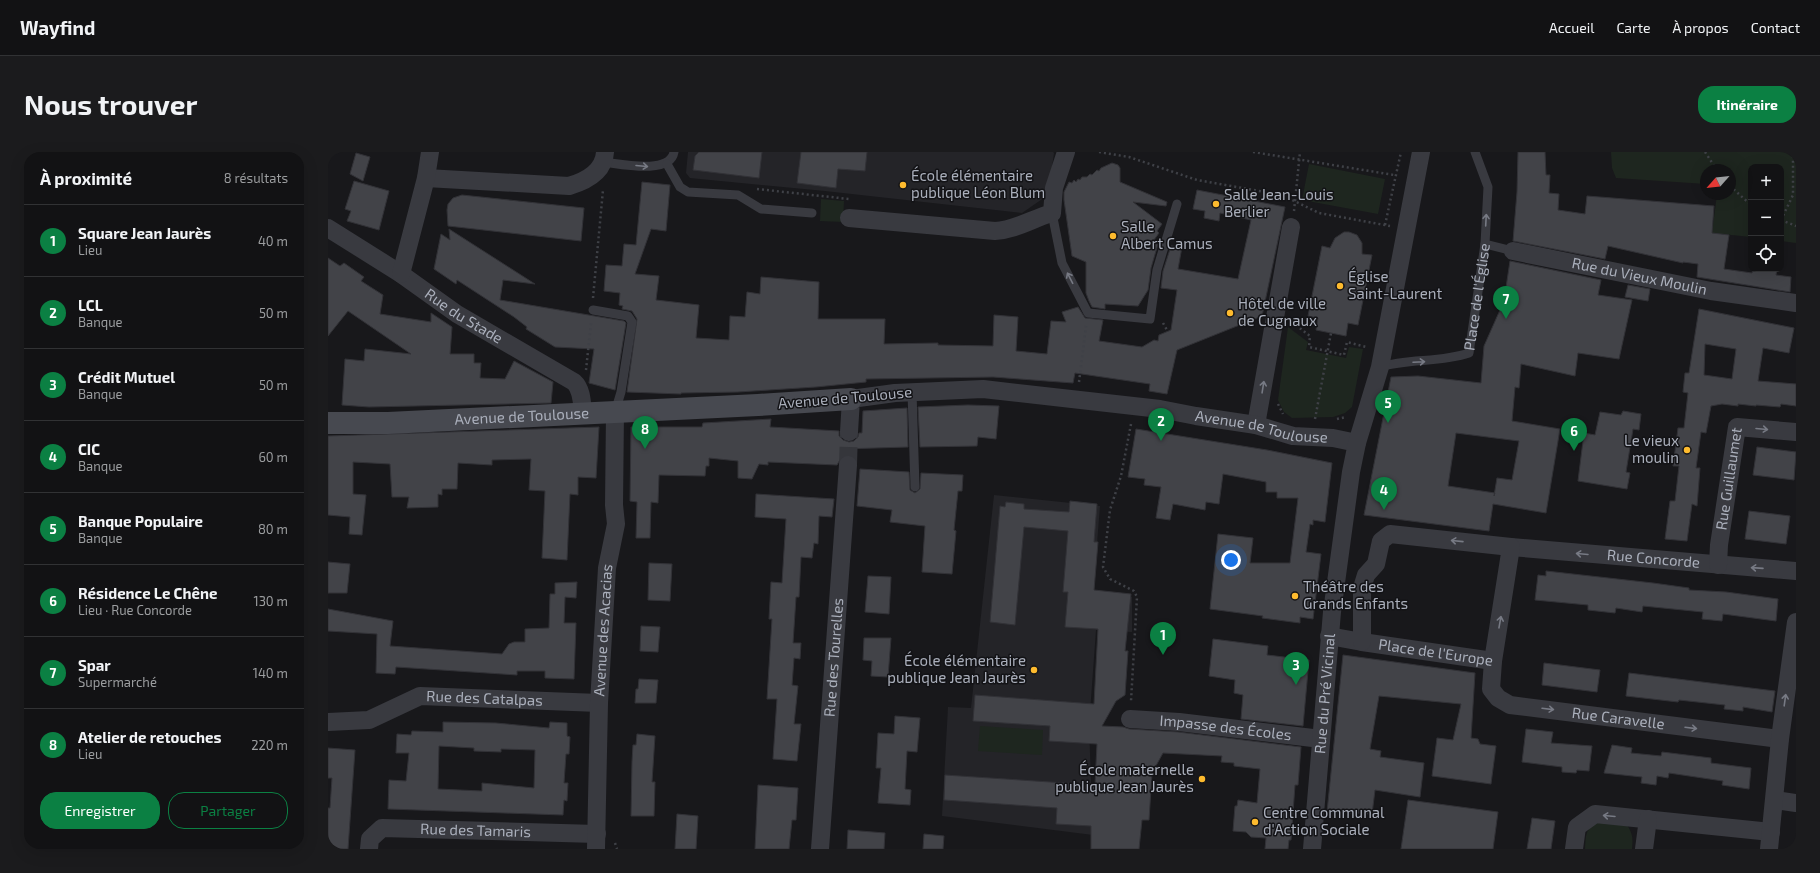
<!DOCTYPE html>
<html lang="fr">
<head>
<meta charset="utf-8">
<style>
	body { margin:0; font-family:"Exo 2",sans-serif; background:#1b1b1d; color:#f1f3f6 }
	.controls { position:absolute; right:12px; top:12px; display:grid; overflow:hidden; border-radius:8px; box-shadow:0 4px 16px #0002 }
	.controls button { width:36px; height:36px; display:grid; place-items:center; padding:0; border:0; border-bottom:1px solid #313234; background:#121214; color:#f1f3f6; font:20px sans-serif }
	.compass { position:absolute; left:1372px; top:12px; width:36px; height:36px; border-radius:50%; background:#121214; box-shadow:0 4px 16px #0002; rotate:243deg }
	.you { position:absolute; left:903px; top:408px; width:14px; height:14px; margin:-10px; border:3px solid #fff; border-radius:50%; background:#1a73e8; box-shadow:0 0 0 6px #1a73e833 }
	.badge { display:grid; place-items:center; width:26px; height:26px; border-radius:50%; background:#0b8043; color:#fff; font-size:13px; font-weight:700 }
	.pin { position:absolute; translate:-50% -33px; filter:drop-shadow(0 1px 2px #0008) }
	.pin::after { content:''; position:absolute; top:21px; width:14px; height:12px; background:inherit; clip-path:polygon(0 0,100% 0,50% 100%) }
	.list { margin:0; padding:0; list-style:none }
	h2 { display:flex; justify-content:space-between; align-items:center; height:52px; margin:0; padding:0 16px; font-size:17px }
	h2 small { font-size:13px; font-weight:400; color:#9c9ea0 }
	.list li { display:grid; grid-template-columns:26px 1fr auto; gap:12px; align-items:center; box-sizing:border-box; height:72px; padding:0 16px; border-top:1px solid #313234 }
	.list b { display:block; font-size:15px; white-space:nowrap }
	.list p { margin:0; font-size:13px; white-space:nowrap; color:#9c9ea0 }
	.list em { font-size:13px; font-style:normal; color:#9c9ea0 }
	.actions { display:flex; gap:8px; padding:12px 16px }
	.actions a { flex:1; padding:9px 0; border:1px solid #0b8043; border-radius:16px; text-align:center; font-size:14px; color:#0b8043 }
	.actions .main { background:#0b8043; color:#fff }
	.icon { flex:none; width:22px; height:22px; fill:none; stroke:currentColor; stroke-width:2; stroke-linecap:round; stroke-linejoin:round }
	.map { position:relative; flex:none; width:1468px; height:697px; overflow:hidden; border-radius:16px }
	header { display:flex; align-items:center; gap:24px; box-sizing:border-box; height:56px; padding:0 20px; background:#121214; border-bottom:1px solid #313234 }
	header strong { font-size:19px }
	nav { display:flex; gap:22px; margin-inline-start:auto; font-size:14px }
	.intro { display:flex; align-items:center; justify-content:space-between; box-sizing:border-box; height:96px; padding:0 24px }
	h1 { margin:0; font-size:28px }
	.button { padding:10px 18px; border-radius:16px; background:#0b8043; color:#fff; font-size:14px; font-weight:700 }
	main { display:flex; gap:24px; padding:0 24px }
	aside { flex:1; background:#121214; border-radius:16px; box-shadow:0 4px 16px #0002 }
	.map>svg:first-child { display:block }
	.built { fill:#242428 }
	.green { fill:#1e261f }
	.building { fill:#424348; stroke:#323237; fill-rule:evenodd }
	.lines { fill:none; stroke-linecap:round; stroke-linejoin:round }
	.street-tunnel { stroke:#35363b; stroke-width:18; stroke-dasharray:18 9; stroke-linecap:butt }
	.path { stroke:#3f4147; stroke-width:2.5; stroke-dasharray:2 3; stroke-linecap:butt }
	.lane { stroke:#393a40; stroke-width:9 }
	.street { stroke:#393a40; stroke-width:18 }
	.secondary { stroke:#474950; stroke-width:22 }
	.oneway { stroke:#777a84 }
	.poi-dot { fill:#febb2e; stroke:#131316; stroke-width:1.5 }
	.labels { text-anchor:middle; stroke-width:3; stroke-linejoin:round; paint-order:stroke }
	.poi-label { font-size:15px; fill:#aaafbb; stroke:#131316; text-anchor:start }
	.street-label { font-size:15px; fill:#aaafbb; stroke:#131316 }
</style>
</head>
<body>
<header>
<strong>Wayfind</strong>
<nav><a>Accueil</a><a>Carte</a><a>À propos</a><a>Contact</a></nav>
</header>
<div class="intro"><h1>Nous trouver</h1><a class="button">Itinéraire</a></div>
<main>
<aside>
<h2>À proximité<small>8 résultats</small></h2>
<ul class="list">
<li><span class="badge">1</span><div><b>Square Jean Jaurès</b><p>Lieu</p></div><em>40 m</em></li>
<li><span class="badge">2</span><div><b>LCL</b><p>Banque</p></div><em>50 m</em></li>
<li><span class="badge">3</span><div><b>Crédit Mutuel</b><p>Banque</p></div><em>50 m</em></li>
<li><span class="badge">4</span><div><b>CIC</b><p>Banque</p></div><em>60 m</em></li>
<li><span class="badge">5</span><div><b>Banque Populaire</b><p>Banque</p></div><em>80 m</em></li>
<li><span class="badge">6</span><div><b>Résidence Le Chêne</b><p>Lieu · Rue Concorde</p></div><em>130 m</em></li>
<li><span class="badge">7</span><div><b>Spar</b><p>Supermarché</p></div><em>140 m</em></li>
<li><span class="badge">8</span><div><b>Atelier de retouches</b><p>Lieu</p></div><em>220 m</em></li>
</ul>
<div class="actions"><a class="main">Enregistrer</a><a>Partager</a></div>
</aside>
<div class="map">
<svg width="1468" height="697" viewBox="0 0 1468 697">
	<rect width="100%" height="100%" fill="#18181b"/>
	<path class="built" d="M360,0H725L726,1L720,43L694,61L497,39L362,26L358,21Z
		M666,343L772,354L765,442L804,445V480L768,478L761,574L765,683L614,664L620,555L643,556Z"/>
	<path class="green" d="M1283,0H1468V91L1453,89V15H1423V85L1384,81L1389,42H1402V18H1378V32L1288,26L1284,16Z
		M981,12L1057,27L1050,62L974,48Z
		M493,47L516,49L515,70L492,69Z
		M960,175L980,190L978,198L1018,206L1021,195L1035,197L1024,255L1017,261L1005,265L964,266L956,260L950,248Z
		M652,574L715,578L714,603L650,599Z
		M1270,670L1299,673C1305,682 1305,687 1304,697H1257C1258,683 1257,677 1270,670Z"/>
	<path class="building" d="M371,0H434L431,26L365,18L367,4Z
		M473,0H539L537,19L510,17L508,36L469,31Z
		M1190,0H1217L1218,23H1222L1221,41L1231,42L1230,58L1257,62L1259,44L1386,54L1384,81L1401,83L1396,117L1424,121L1425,117H1449L1448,123L1463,125L1462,140L1369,125L1370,112L1355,110V111L1280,94L1277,107L1185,89L1189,40Z
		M28,1L42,5L35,29L22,22Z
		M784,11L790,13L792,16V30L839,50L838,54L805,50L834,72L829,79L831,81L823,92H830L823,116L820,138L810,154L777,152V157L764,155L761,149L758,141V110L744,104L736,48V40L741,30L744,31L746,28L748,30L750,27L752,28L754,25H759L762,22L764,23L769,18L771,19L773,16Z
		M26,29L61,39L51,78L19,69L23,59L17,57Z
		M314,30L342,33L338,79L323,77L307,122L331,124L328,148L371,153L368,186L401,188L402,164L417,165L419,140L432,142L433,125L491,130L490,167H557L556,192L610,191V193L665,194L666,163L690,165L688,199L719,202L723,169L738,170L734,160L750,155L757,166L775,168L771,189L814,195L826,188L830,189L831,183L843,178L849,138L833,136L835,119L843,94L854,95L850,117L910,127L923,68L892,61L891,69L876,66L877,59L865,57L869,38L957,55L934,164L849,198L839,242L821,239L822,232L747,221L745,231L665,225L538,227V230L488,235L410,240L353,241V242L299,240L309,167L304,159L294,157L295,154L291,153L292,141L276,139L278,113L294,114L296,92L308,93Z
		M134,43L256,56L253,89L120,74L119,58L120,52L125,46Z
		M121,77L207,132L175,128L172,148L296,169L298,171L287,238L261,231L266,197L227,195L198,177L199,175L186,165L129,128L128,132L106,117L113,82L122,88Z
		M1016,80H1021L1029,83L1034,91V102L1044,103L1030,173L1020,171L1018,184L988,178L990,166L980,164L994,94L1002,96L1007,86Z
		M0,106L12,114L16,111L36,125L33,129L55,143L52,162L103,170V161L124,175L122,202H146V211H153L152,226L177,227L186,209L225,230L223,251L41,255L14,253L17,207L36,209L37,197L83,202L20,159L0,184Z
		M1182,109L1273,128L1270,143L1304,148L1291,207L1250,201L1247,224L1193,212L1191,236L1187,235L1184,269L1232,277L1218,361L1165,352L1161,379L1036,363L1063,225L1090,224L1153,231L1156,194L1176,149ZM1128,281L1191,289L1184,328L1169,326L1166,344L1167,341L1120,334Z
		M1300,133L1322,137L1320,149L1297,145Z
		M1371,157L1466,176L1461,201L1435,196L1430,229L1468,232V254L1453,252L1452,255L1428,253V254L1410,252V254L1394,252L1383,254L1378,281L1373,280L1368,316H1372L1369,354L1364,352L1359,389L1337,387L1342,349H1347L1351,314H1345L1350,276H1356L1360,241L1355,240L1357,221H1361ZM1377,192L1408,197L1404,227L1376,223Z
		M640,253L671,254L668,287L650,285L649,294L592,295L590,255Z
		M579,256L580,295L513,297V306L509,313L440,310V313L431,312L424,327L410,326V309L381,306V314H378L377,324L331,323L330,351L323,350L322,386H308L309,350L302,349L303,275H374L375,271L443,267L442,275L511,279V284L515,288L521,290L526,289L530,285L531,281H534L535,259Z
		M1295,259L1313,262L1311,278L1305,277L1298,320L1302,321L1299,337L1250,329L1256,281L1267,283L1272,260L1293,263Z
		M271,275L268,326L250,325V343L242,342L239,408L214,406L217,339L201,338L203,307L164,308V313L130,311L129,337H114V343L110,342V355L79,356L81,345H64L62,312L25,310V342L38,343L34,383L21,382L22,365L0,363V284Z
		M808,277L939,298L1004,311L997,370L985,368V373L982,372L978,400L993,402L985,467L972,465V471L934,466L935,464L882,457L890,382L925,386L922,411H962L970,346H949V340H938V330L895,322L891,352L878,350L877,358L845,352L842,368L828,366L833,335L816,333L817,327L800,325Z
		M1429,295L1468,300L1466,328L1425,323Z
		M532,317L581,320L582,338L587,341L592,337L593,321L635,323L634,339H630L626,378L628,379L624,422L594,420L597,374L562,370L564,358L529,354Z
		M428,342L506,347L504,365L491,364L490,392L486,391L484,406L473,405L471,445H468L465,491H473L472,507L466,506L464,533L470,534L466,572H473L469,609L445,607L449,547H439L444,467H441L443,430L454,431L458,367L427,365Z
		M742,349L769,352L766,390H770L766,438L803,442L797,499H800L797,543L788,549L774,574L795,575L801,577L850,580L973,595L970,633H967L963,688H961L960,697H937L938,686L923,685L918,680L905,679L907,654H909L910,648L929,651L932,617L906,614V611L893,610L894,604L835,601L824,621L821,668H814L811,697H763V674L728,672L729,656L616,648L617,623L767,633L769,592L721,589L722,574L645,569L647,543L766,552L770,477L737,475L740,440H735L740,379L696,375L687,473L662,470L672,354L677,355L678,350L696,352V357L741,360Z
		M1421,359L1462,364L1458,392L1417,387Z
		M0,410L22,412L19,441H0Z
		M321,411L344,412L342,449L320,448Z
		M1218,419L1325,431L1361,436V438L1398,440L1450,447L1448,469L1395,462L1394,469L1374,467L1375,460L1315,454L1314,460L1288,456L1287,461L1260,458V453L1207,448L1210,423L1218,424Z
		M540,424L563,425L561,462L537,460Z
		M249,430L248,446L237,445L236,471H248L246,527L217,526V519H189V523L68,515L67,522L48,521L49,482L0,479V457L65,469L62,494L174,502L181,492L186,490H197V477L221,476L222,442H227V431Z
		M313,474L332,475L330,500L312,499Z
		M536,486H563L560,525L543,524L544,509L535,508Z
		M885,487L940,494L939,503L981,508L975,574L913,567L915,543L906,541L907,528L881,524Z
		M1015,503L1147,521L1143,586L1150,587L1152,592L1168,594L1163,632L1104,624L1109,586L1125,588L1133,552L1051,544L1042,597L1053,599L1052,605L1096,611L1092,645L1047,638L1044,662L999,660Z
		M1216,511L1272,518L1269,540L1214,533Z
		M1301,521L1447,539L1444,560L1415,555V559L1396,557L1397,553L1351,548L1350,550L1298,544Z
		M311,527L330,528L328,551H307L308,537H310Z
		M567,564L592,566L589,600L579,599L577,637L583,638L582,653L550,651L553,616H548L550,581L566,582Z
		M115,570L168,571L221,576L222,570L239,571V584L242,585L241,602H238L236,631H240L239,649L236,648L235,663L60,657L61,628L78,629L81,601H68L69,582L83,583L84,579L115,580ZM111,594L146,596V599L173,600V597L207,598L206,636L154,631V639L110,637Z
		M1198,577L1225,580L1223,591L1264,594L1261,619L1249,618L1248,621L1234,620V615L1194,610Z
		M309,582L327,584L324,630H327L326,664H303L304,610L305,593H308Z
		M1284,593L1304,596L1303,601L1333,604L1334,600L1383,606V611L1423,616L1421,637L1394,633L1395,629L1341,621L1340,626L1329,624L1328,633L1313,631L1314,625L1276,621Z
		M0,596L27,598L20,697H0V656H2L4,626H0Z
		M430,633L470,636L468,668H464L461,697H427Z
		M1080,648L1170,660L1165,697H1073Z
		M349,662L370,664L368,697H347Z
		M1204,666L1227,669L1223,697H1199Z
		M520,678L557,681L556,697H519Z
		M596,682L616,684L615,697H595Z"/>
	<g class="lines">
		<path class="street-tunnel" d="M520,313L521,280"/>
		<path class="path" d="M771,0L801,5L869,28L954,43L991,61L1062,74
			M925,0L1066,23
			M1377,0L1389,18
			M1402,34L1423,53
			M429,37L521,47
			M966,59L972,0
			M1453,68L1465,43V0
			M1453,68L1468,74
			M1057,73L1073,0
			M265,146L275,38
			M964,170L982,184L981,195L1016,203L1019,190L1038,195
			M835,171L839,178
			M258,218L263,171
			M751,230L758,174
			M950,252L955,262
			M987,267L1003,181
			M1009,267L1018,265
			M803,272L793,324L782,358L775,415L782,427L806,439L809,445L803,549
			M287,691L289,697"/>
		<g class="lane">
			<path d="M275,10C293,12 342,23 346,0"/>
			<path d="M339,12L352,35L360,40L410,43L433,57L484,61"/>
			<path d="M724,61L734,111L760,161L822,167L829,118L849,52"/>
			<path d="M1157,92L1185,99"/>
			<path d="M265,158L300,164L304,170L293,240L287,260"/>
			<path id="s1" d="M1052,215C1081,206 1112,211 1141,201L1157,92L1160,35L1147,0"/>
			<path d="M584,240L587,335"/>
		</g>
		<g class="street">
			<path d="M98,26L241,34C258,29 276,20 277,0"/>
			<path d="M521,66L667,79C687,78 704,67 724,61L726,36L738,0"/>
			<path id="s2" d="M0,76L73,122L129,162L246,230C254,237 254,251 255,262"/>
			<path id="s3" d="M1185,99L1383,139L1468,151"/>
			<path d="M73,122L98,26L102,0"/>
			<path d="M928,273L963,75"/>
			<path id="s4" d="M521,280L523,247L567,241L655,237L832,257L868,264L928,273L965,284L1005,286L1029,291"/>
			<path id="s5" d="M1183,395L1468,419"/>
			<path id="s6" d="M1390,413L1391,393L1409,275L1468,280"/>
			<path id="s7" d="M1001,484L1034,490L1165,509"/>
			<path id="s8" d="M1034,490V436L1038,423L1048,412L1053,389L1062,382L1183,395L1165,509L1163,537L1170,546L1182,553L1452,587"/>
			<path id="s9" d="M802,567L851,570L993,587"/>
			<path id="s10" d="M0,570L41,568L92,544L271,551"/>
			<path d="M1447,648L1468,651"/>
			<path id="s11" d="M41,697L42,687L54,676L269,682"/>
			<path id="s12" d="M268,697L271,551L279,416L288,372L286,353L287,260"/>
			<path id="s13" d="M492,697L520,313"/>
			<path id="s14" d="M984,697L1004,460L1023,320L1029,291L1052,215L1093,0"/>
			<path d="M1246,697L1249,675L1267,662L1443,680"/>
			<path d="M1316,697L1320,667"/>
			<path d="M1441,697L1452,587L1468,470"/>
		</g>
		<path class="secondary" id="s15" d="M0,271H60L430,253L523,247"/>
	</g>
	<defs><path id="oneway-shaft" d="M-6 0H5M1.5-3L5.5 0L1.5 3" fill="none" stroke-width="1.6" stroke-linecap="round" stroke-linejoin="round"/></defs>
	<g class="oneway">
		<use href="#oneway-shaft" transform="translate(314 14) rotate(5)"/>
		<use href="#oneway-shaft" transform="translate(1158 68) rotate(-87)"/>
		<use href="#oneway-shaft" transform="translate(742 126) rotate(-117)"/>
		<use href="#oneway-shaft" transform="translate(1091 210) rotate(-3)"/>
		<use href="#oneway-shaft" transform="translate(935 235) rotate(-81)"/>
		<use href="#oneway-shaft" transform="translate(1434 277) rotate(5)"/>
		<use href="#oneway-shaft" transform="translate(1129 389) rotate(-174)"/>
		<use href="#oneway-shaft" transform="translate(1254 402) rotate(-175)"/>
		<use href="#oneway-shaft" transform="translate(1429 416) rotate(-176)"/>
		<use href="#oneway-shaft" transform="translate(1172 470) rotate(-80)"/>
		<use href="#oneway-shaft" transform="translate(1457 548) rotate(-82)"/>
		<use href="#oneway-shaft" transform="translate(1220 557) rotate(7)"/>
		<use href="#oneway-shaft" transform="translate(1363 576) rotate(7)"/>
		<use href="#oneway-shaft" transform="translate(1281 664) rotate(-175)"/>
	</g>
	<g class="poi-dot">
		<circle cx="575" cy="33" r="4"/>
		<circle cx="888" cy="52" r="4"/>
		<circle cx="785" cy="84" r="4"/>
		<circle cx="1012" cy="134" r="4"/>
		<circle cx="902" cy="161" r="4"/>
		<circle cx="1359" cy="298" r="4"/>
		<circle cx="967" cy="444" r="4"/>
		<circle cx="706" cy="518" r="4"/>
		<circle cx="874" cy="627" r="4"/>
		<circle cx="927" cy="670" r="4"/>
	</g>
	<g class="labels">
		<g class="poi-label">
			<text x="583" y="29">École élémentaire<tspan x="583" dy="17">publique Léon Blum</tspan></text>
			<text x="896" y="48">Salle Jean-Louis<tspan x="896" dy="17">Berlier</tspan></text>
			<text x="793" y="80">Salle<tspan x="793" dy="17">Albert Camus</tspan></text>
			<text x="1020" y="130">Église<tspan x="1020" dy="17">Saint-Laurent</tspan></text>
			<text x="910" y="157">Hôtel de ville<tspan x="910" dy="17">de Cugnaux</tspan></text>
			<text x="1351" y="294" text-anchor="end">Le vieux<tspan x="1351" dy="17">moulin</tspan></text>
			<text x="975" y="440">Théâtre des<tspan x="975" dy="17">Grands Enfants</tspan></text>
			<text x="698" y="514" text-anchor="end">École élémentaire<tspan x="698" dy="17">publique Jean Jaurès</tspan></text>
			<text x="866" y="623" text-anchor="end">École maternelle<tspan x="866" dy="17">publique Jean Jaurès</tspan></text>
			<text x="935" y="666">Centre Communal<tspan x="935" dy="17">d'Action Sociale</tspan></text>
		</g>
		<g class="street-label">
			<text dy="5" stroke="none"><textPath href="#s3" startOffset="129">Rue du Vieux Moulin</textPath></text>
			<text dy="5" stroke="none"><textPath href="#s1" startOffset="147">Place de l'Église</textPath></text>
			<text dy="5" stroke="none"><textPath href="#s2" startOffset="162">Rue du Stade</textPath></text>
			<text transform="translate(517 246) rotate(-5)" y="5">Avenue de Toulouse</text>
			<text dy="5" stroke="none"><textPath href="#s15" startOffset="194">Avenue de Toulouse</textPath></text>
			<text dy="5" stroke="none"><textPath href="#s4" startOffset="447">Avenue de Toulouse</textPath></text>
			<text dy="5" stroke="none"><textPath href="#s6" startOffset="87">Rue Guillaumet</textPath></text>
			<text dy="5" stroke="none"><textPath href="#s5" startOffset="143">Rue Concorde</textPath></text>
			<text dy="5" stroke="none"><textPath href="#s12" startOffset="219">Avenue des Acacias</textPath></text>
			<text dy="5" stroke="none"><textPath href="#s7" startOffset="108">Place de l'Europe</textPath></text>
			<text dy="5" stroke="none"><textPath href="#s13" startOffset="192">Rue des Tourelles</textPath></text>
			<text dy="5" stroke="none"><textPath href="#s14" startOffset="156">Rue du Pré Vicinal</textPath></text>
			<text dy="5" stroke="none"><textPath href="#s10" startOffset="162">Rue des Catalpas</textPath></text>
			<text dy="5" stroke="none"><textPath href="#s8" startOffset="517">Rue Caravelle</textPath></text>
			<text dy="5" stroke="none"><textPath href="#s9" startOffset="96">Impasse des Écoles</textPath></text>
			<text dy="5" stroke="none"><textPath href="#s11" startOffset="120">Rue des Tamaris</textPath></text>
		</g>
	</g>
</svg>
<div class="controls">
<button>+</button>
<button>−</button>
<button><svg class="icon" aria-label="locate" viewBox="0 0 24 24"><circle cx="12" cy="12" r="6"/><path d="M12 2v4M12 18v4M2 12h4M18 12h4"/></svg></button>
</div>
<svg class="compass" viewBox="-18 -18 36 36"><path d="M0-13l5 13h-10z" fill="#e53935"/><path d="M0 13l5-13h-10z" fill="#9c9ea0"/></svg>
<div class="you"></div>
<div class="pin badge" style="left:835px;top:503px">1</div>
<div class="pin badge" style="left:833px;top:289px">2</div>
<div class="pin badge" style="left:968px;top:533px">3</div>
<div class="pin badge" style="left:1056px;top:358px">4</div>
<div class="pin badge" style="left:1060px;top:271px">5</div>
<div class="pin badge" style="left:1246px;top:299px">6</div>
<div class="pin badge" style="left:1178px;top:167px">7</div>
<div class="pin badge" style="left:317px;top:297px">8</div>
</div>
</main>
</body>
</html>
